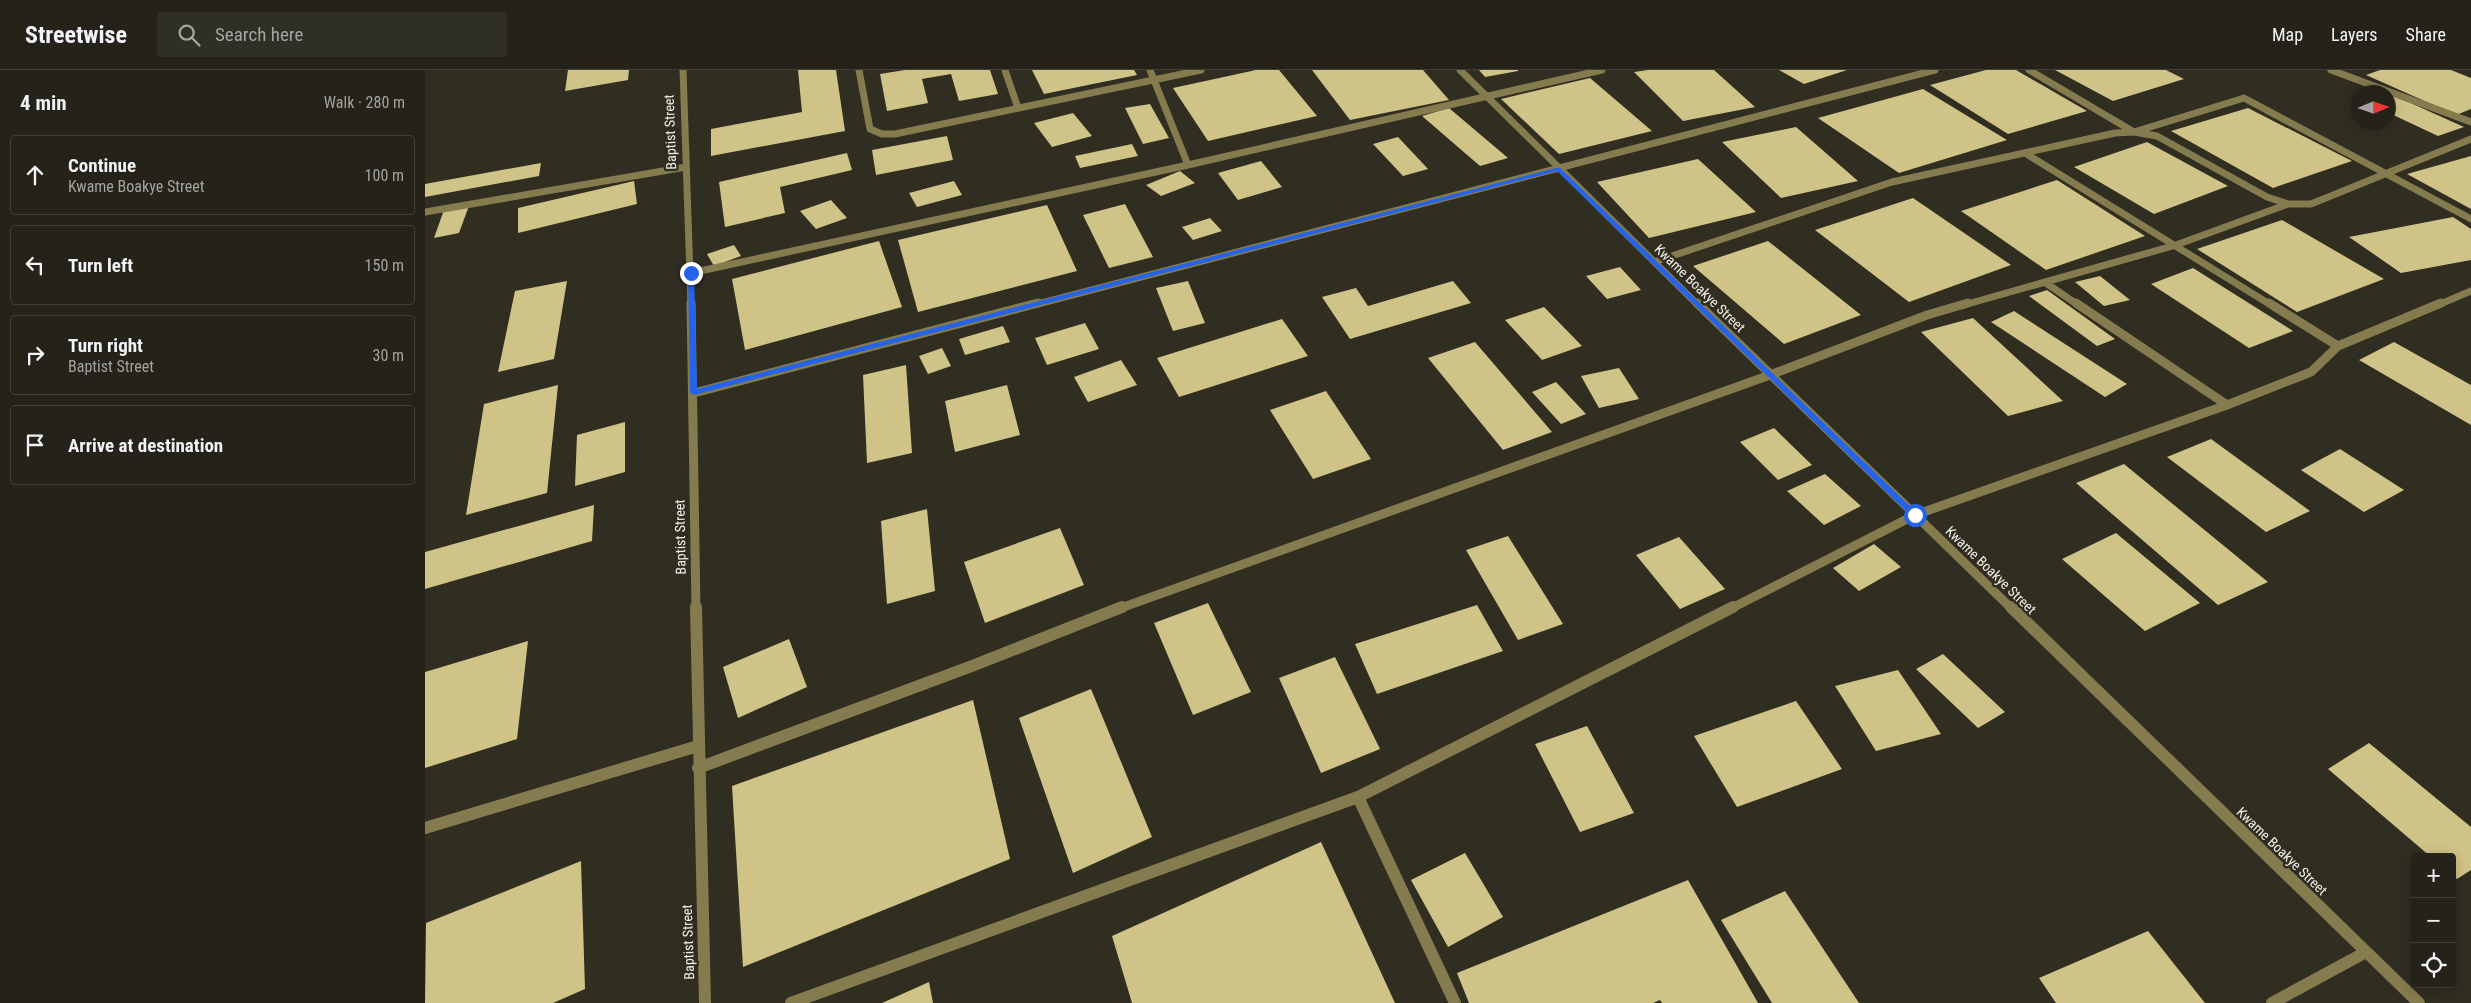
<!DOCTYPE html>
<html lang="en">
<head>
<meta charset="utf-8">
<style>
	body { margin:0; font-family:"Roboto Condensed",sans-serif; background:#302f26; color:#f1f3f6 }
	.controls { position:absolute; right:15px; bottom:15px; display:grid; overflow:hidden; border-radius:5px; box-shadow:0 2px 12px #0003 }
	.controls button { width:45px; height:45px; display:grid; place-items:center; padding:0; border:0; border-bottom:1px solid #413f38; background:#242219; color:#f1f3f6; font:25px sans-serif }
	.compass { position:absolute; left:1926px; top:15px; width:45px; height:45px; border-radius:50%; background:#242219; box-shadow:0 2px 12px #0003; rotate:88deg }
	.stop { position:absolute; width:15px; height:15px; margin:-11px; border:4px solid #2563eb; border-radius:50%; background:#fff }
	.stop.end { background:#2563eb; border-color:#fff; box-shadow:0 1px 5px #0008 }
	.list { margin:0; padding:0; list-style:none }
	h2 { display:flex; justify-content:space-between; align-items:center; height:65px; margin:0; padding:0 20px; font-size:21px }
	h2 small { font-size:16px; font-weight:400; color:#a3a4a2 }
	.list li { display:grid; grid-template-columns:32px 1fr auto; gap:15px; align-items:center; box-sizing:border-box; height:80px; margin:0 10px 10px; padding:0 10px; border:1px solid #413f38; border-radius:5px }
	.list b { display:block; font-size:19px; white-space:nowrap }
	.list p { margin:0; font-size:16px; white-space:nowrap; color:#a3a4a2 }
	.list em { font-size:16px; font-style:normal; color:#a3a4a2 }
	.icon { flex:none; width:28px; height:28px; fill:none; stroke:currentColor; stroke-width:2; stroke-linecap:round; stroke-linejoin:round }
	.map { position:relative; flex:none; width:2046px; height:933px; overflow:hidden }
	header { display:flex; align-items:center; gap:30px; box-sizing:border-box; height:70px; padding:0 25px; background:#242219; border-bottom:1px solid #413f38 }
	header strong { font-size:24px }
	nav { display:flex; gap:28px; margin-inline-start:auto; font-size:18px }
	.search { width:350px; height:45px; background:#302f26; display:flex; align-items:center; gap:12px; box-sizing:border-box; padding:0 18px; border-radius:5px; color:#a3a4a2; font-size:19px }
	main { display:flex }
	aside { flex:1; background:#242219 }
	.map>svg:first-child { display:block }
	.building { fill:#d0c387 }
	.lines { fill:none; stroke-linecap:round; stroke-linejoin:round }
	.minor-far2 { stroke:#847b4f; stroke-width:7 }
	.minor-far1 { stroke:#847b4f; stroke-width:9 }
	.minor { stroke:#847b4f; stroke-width:12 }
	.route { fill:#2563eb }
	.labels { text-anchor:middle; stroke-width:5; stroke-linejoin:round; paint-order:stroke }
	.street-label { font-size:14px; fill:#f0eee6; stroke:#302d21 }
</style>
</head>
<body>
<header>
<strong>Streetwise</strong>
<div class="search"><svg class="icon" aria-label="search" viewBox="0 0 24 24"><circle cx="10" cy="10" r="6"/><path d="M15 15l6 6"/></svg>Search here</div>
<nav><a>Map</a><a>Layers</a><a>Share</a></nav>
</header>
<main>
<aside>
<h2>4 min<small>Walk · 280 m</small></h2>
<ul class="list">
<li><svg class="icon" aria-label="ahead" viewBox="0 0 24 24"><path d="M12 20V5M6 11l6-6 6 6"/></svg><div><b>Continue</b><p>Kwame Boakye Street</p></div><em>100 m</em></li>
<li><svg class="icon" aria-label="left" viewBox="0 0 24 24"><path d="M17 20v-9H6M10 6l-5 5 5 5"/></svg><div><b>Turn left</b></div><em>150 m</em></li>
<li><svg class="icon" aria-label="right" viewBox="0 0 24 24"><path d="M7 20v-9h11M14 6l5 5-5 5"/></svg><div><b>Turn right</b><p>Baptist Street</p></div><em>30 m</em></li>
<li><svg class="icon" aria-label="arrive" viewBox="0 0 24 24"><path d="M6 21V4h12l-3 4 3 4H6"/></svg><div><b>Arrive at destination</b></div></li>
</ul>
</aside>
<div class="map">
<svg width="2046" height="933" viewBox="0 0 2046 933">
	<rect width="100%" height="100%" fill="#302d21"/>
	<path class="building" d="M143,0H204L203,10L140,21Z
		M373,0H411L420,61L286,86V59L377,42Z
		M480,0H565L573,24L534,31L526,4L497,9L503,33L462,41L455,4Z
		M607,0H709L712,5L619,24Z
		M831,0H854L892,46L783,71L748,18Z
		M887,0H998L1024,30L925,50Z
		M1054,0H1093V1L1060,7Z
		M1223,0H1289L1330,37L1258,51L1209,2Z
		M1354,0H1422L1379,14Z
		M1561,0H1591L1662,41L1583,64L1505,15Z
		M1630,0H1741L1759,9L1688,31Z
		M1955,0H2026L2046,8V39L2031,45L1941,5Z
		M1165,8L1227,61L1134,84L1076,29Z
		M1498,19L1582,70L1474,103L1393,48Z
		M1970,26L2039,57L2013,66L1964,43V28Z
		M725,34L744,68L718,74L700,38Z
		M1024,38L1083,88L1055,96L997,46Z
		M1823,38L1927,91L1848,118L1746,61Z
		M648,43L667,66L627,77L609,53Z
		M1371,57L1433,111L1356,128L1297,72Z
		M522,66L528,90L451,105L447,80Z
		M973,67L1003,99L978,106L948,74Z
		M1722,72L1803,116L1729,144L1649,97Z
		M707,74L713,86L655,98L650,86Z
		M422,83L427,100L355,117L360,143L300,157L294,112Z
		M2046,86V139L1982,104Z
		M1273,89L1331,142L1224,168L1172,112Z
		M836,91L857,117L813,130L793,103Z
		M116,93L114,106L0,127V114Z
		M755,101L770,113L736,126L721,115Z
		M1632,110L1720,166L1621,200L1536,141Z
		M209,111L212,134L93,163V138Z
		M529,111L537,125L492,137L484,123Z
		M1488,128L1586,195L1484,232L1390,160Z
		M406,130L422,148L391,159L375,141Z
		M45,133L34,163L9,168L20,137Z
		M700,134L728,187L684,198L658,145Z
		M622,135L652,201L493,242L473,170Z
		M2028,147L2046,159V190L1976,203L1924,167Z
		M785,148L797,161L768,170L757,157Z
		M1857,150L1959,209L1872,242L1772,179Z
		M454,171L477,237L320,280L307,209Z
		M1343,171L1436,245L1359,274L1268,196Z
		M309,175L316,186L289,196L282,184Z
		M1195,197L1216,220L1182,229L1161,206Z
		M1768,198L1868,261L1824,278L1726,214Z
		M1675,206L1705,230L1679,236L1650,212Z
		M142,211L129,289L73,302L90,221Z
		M763,211L780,253L748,261L731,218Z
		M1028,211L1046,233L925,269L897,227L931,218L943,236Z
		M1622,220L1690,269L1672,276L1604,226Z
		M1119,237L1157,276L1117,290L1080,250Z
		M1589,241L1702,314L1680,327L1566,252Z
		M1548,248L1638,331L1583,346L1496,262Z
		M857,249L883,286L754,327L732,288Z
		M660,253L674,279L622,295L610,268Z
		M578,256L585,272L540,285L534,269Z
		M1050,272L1127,362L1078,380L1003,288Z
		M1969,272L2046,315V355L1934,290Z
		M517,278L526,296L503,304L494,286Z
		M696,290L712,315L663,332L649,307Z
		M481,295L487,383L442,393L438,305Z
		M1194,298L1214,329L1174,338L1156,306Z
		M1131,312L1161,344L1136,354L1107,322Z
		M133,315L122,423L41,445L59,334Z
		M582,315L595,365L530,382L520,331Z
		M901,321L946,389L888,409L845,340Z
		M200,352V402L150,416L152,365Z
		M1349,358L1387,395L1353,410L1315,372Z
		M1786,369L1885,441L1841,462L1742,387Z
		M1915,379L1979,420L1939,442L1876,400Z
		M1699,394L1843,512L1793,535L1651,413Z
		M1400,404L1436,436L1399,455L1362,421Z
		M169,435L167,471L0,519V482Z
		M502,439L510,521L462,534L456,451Z
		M635,458L659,515L560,553L539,492Z
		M1691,463L1775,533L1720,561L1637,489Z
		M1083,466L1138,554L1093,570L1041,480Z
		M1254,467L1300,519L1255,539L1211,485Z
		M1449,474L1476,497L1434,521L1408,498Z
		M783,533L826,622L768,645L729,553Z
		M1052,535L1078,581L952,624L930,574Z
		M364,569L382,617L313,648L298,597Z
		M103,571L92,669L0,698V602Z
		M1518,584L1580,642L1553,658L1491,599Z
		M910,587L955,679L896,703L854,608Z
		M1473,600L1516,664L1451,681L1410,616Z
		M666,619L727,767L648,803L594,648Z
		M548,630L585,789L318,897L307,716Z
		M1371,631L1417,699L1312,737L1269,666Z
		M1162,656L1209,743L1155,762L1110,674Z
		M1944,673L2046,757V800L2032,809L2027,805V787H2006L1903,699Z
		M896,772L970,933H707L687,866Z
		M1040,783L1078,847L1023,877L986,810Z
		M156,791L160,919L128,933H0L1,853Z
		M1263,810L1333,933H1237L1235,930L1228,933H1044L1032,903Z
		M1360,821L1434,933H1347L1296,850Z
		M1723,861L1780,933H1631L1614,908Z
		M504,912L508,933H457Z"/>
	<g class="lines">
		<path class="minor-far2" d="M258,0L266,235
			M434,0L445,59L457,64H470L776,0
			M580,0L593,38
			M725,0L763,95
			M1035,0L1273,235
			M1604,0L1709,62L1819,28L2046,149
			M1906,0L2046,52
			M1600,83L1846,235
			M0,142L261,97
			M1229,192L1467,112L1690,63L1709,62L1732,66L1842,127L1863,134H1886L2046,69
			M266,203L763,95L1177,0
			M1621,213L1653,235
			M609,235L1510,0
			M1539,235L1751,175L1863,134
			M2013,235L2046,221"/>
		<path class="minor-far1" d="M266,233L271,539
			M1272,233L1587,539
			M1651,233L1802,335
			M1844,233L1913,276
			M269,323L613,233
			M693,539L1345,305L1502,245L1543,233
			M1305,539L1490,445L1802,335L1886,302L1913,276L2016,233"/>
		<path class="minor" d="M271,537L280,933
			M1586,537L1994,933
			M273,698L547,596L697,537
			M933,727L1030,933
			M0,758L273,676
			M366,933L933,727L1308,537
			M1847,933L1941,882"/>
	</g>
	<path class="route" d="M1131,98H1135L1492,443V447H1487L1132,101L269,325L265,323L263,202L269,203L272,319Z"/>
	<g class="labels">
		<g class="street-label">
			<text transform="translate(245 62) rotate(-92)" y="5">Baptist Street</text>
			<text transform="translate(1275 218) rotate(44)" y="5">Kwame Boakye Street</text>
			<text transform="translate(255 467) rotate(-91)" y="5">Baptist Street</text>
			<text transform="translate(1566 500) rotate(44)" y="5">Kwame Boakye Street</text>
			<text transform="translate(1857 781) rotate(44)" y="5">Kwame Boakye Street</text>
			<text transform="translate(263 872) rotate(-92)" y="5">Baptist Street</text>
		</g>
	</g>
</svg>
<div class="controls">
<button>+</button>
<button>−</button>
<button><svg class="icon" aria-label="locate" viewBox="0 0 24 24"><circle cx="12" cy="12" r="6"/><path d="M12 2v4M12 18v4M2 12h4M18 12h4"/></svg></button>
</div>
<svg class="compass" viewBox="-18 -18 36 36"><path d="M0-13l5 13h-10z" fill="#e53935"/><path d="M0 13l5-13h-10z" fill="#a3a4a2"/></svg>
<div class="stop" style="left:1490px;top:445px"></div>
<div class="stop end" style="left:266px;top:203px"></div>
</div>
</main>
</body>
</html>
